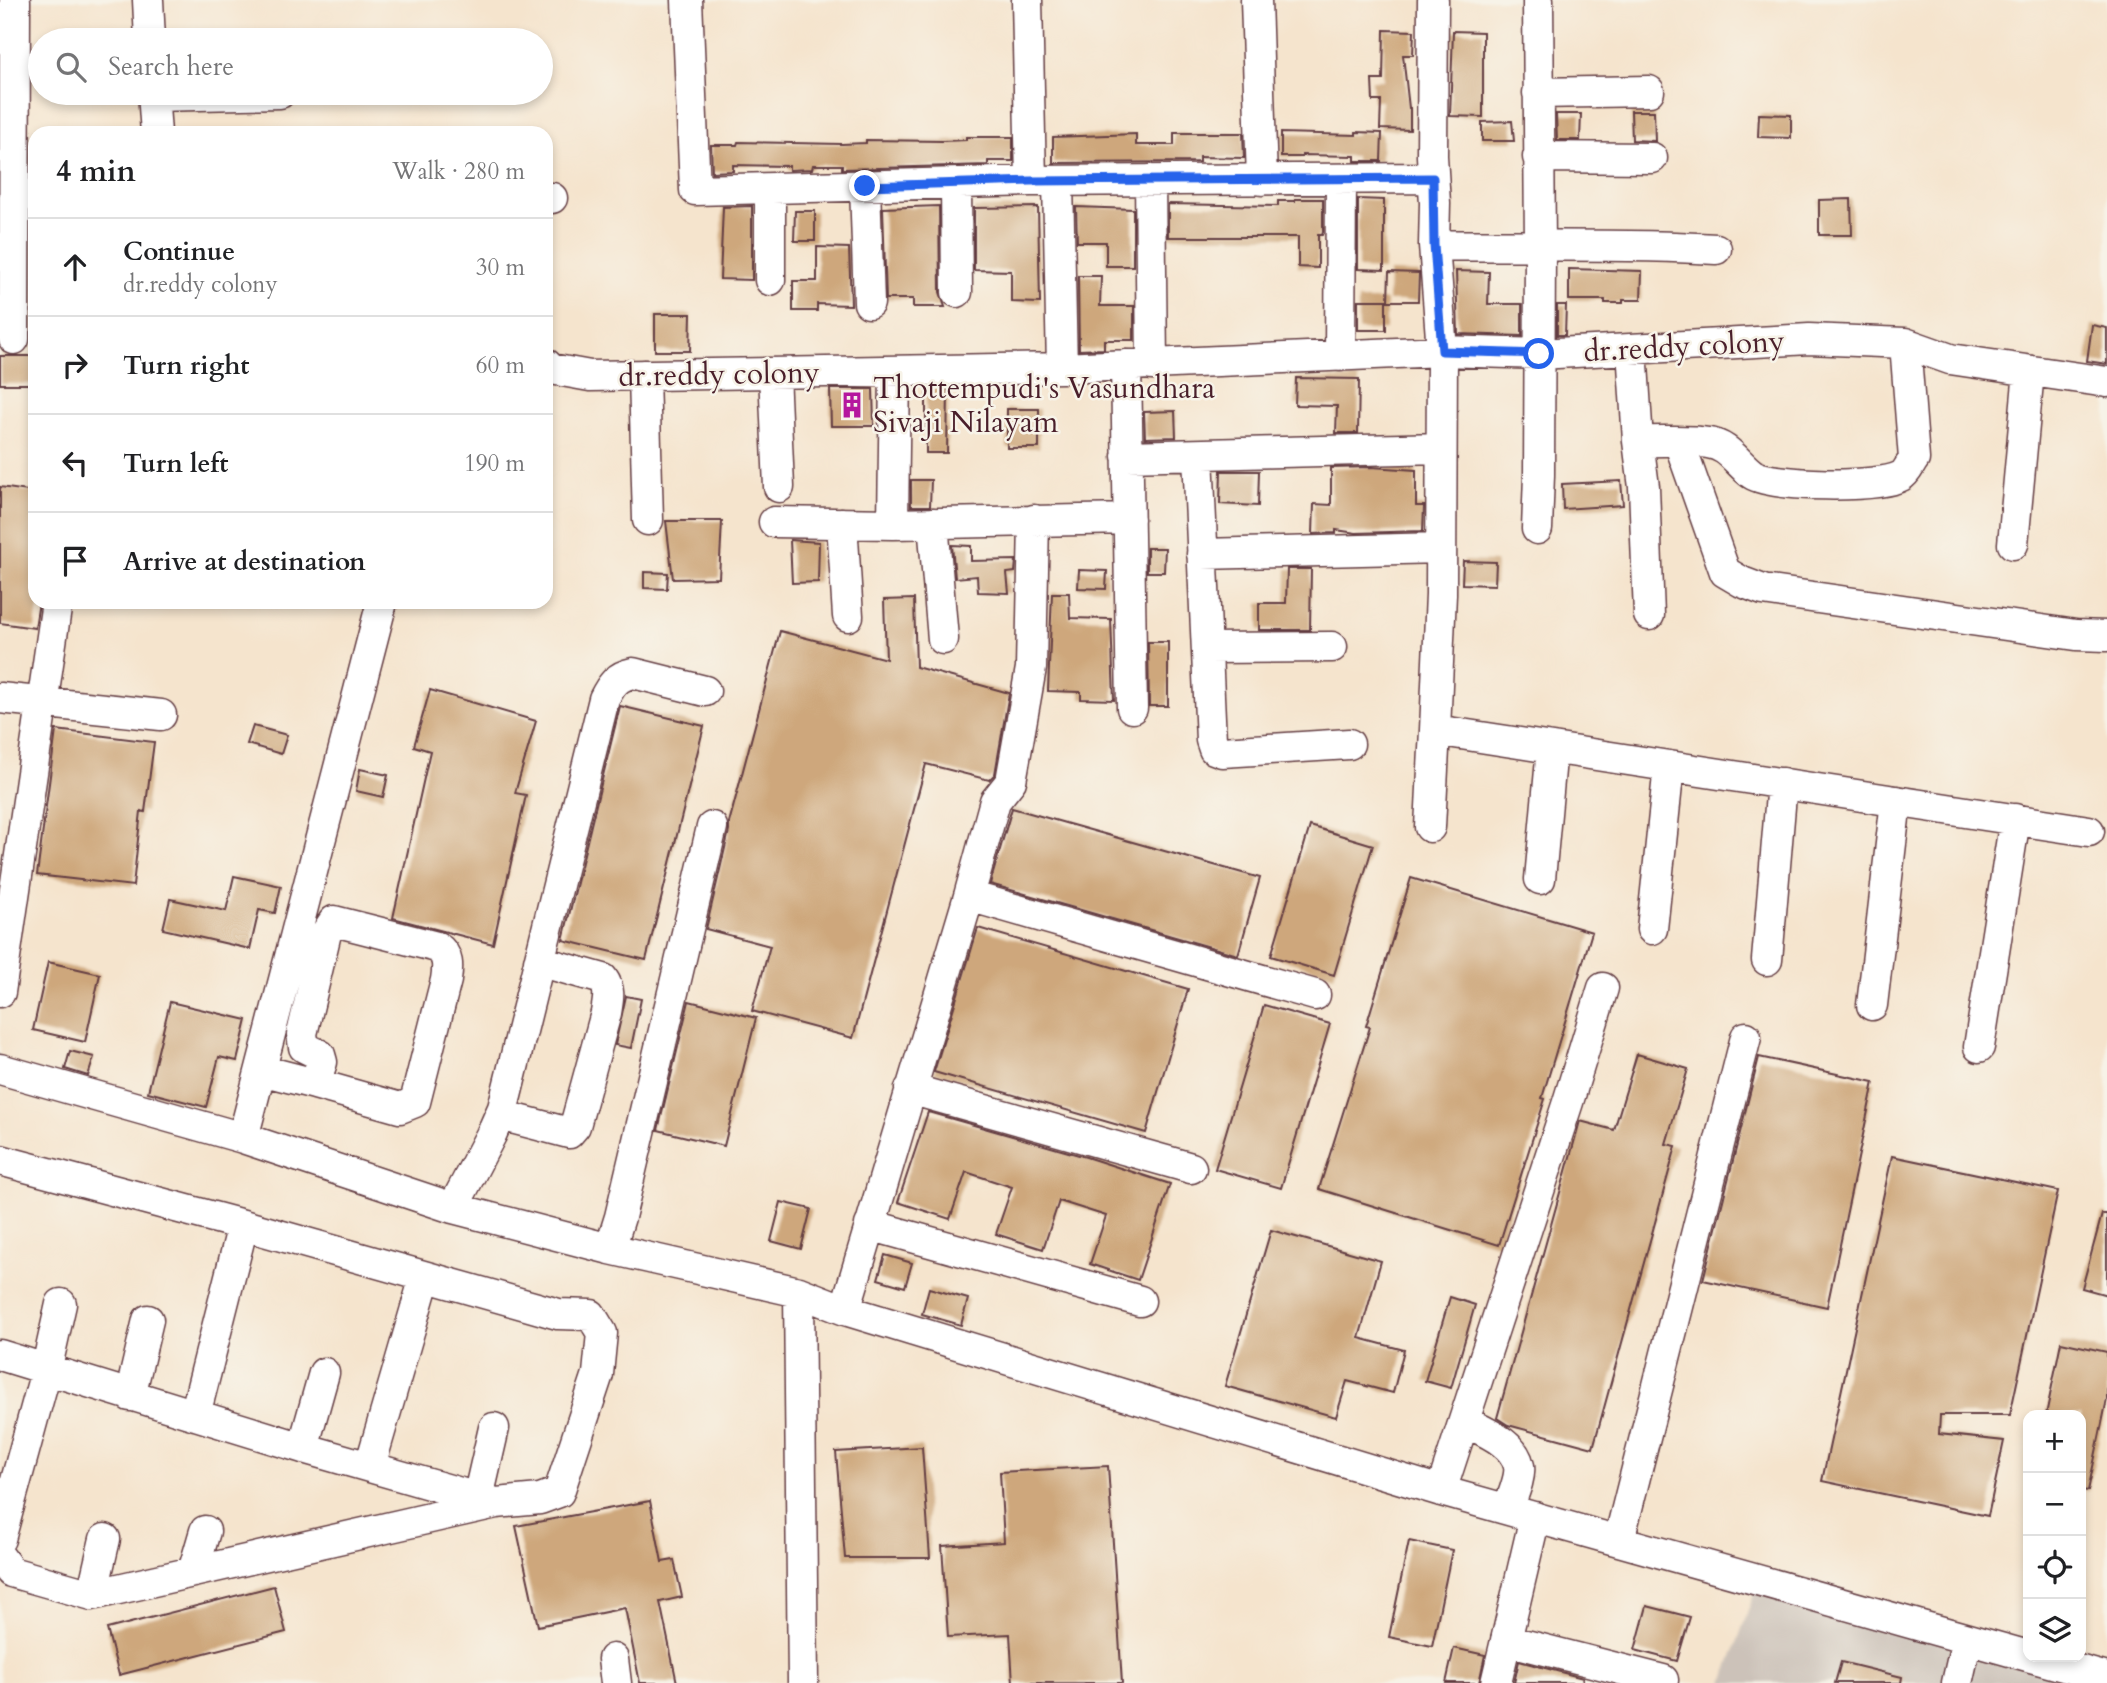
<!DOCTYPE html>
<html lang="en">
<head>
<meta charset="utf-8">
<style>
	body { margin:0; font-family:Cardo,serif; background:#f2f2f2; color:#202124 }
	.controls { position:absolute; right:21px; bottom:21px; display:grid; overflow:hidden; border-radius:14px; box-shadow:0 4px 10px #0003 }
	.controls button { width:63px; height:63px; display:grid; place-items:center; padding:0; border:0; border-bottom:2px solid #e0e0e0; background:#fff; color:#202124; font:35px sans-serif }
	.stop { position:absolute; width:21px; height:21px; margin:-16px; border:5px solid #2563eb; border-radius:50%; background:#fff }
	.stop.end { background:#2563eb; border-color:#fff; box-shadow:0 2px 7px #0008 }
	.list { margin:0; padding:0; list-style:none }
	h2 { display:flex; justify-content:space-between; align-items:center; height:91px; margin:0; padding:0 28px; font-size:30px }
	h2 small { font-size:23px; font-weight:400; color:#757577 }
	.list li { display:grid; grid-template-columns:46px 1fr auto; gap:21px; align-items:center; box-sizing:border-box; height:98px; padding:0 28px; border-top:2px solid #e0e0e0 }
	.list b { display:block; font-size:26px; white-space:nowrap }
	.list p { margin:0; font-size:23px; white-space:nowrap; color:#757577 }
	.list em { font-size:23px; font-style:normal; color:#757577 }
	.icon { flex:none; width:38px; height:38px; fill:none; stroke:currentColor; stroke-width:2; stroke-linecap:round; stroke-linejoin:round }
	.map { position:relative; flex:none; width:2107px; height:1683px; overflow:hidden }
	.search { position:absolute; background:#fff; box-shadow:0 4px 10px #0003; left:28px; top:28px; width:525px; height:77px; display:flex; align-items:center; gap:18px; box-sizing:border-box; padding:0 24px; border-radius:38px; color:#757577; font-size:26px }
	.panel { position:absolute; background:#fff; box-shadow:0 4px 10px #0003; left:28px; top:126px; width:525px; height:483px; border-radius:21px }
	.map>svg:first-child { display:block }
	.industrial { fill:#ccc2b9 }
	.building { fill:#cea77c }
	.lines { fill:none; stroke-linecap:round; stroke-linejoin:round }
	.minor-casing { stroke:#643d43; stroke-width:33 }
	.minor { stroke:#fff; stroke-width:30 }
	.route { stroke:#2563eb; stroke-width:9 }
	.labels { text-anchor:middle; stroke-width:5; stroke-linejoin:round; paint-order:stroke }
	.street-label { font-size:30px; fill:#4a1f2b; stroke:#f7f3e8 }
	.poi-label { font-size:30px; fill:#4a1f2b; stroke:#f7f3e8; text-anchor:start }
</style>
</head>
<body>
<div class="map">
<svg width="2107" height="1683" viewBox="0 0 2107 1683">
	<rect width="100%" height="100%" fill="#f7f3e8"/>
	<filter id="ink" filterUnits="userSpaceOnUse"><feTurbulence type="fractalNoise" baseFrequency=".0143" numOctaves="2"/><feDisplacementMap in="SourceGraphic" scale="14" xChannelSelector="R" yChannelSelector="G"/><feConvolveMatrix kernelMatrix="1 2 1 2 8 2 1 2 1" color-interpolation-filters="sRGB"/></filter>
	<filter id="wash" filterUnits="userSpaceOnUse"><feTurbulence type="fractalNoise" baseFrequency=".00686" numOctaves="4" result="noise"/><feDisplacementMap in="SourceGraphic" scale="28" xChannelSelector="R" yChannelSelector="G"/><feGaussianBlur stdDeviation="1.57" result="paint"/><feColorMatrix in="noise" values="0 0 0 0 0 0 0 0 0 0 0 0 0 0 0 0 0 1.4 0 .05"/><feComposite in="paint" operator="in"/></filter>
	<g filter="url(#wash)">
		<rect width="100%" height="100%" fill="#f5e4cd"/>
		<path class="industrial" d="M1759,1580L2107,1683H1723Z"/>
		<g id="blocks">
			<path class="building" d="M1384,30L1414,31L1413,55H1403L1409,108H1410V130L1380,129L1381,101H1373L1372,80H1383Z
				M1453,31L1483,32V117L1450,116Z
				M1631,111H1654L1655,141L1632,140Z
				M1556,114H1581L1580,140H1557Z
				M1759,114L1791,115V138L1758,137Z
				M1512,121L1514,141H1482V122Z
				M1356,132L1382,133L1381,161H1355V156L1302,155V157H1281V133L1356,135Z
				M1174,133H1243L1244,158L1199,157V162L1053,163V137L1136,134V145H1174Z
				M966,137H1013V161H988V165L842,169V165H813L812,169L789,170V166L733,165V171L712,172L711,145H737L738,142L842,144L866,143V140L943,141L966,140Z
				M1295,199H1323V232L1322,235H1318V268L1298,267V237H1168V204L1278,206V201H1295Z
				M1358,199L1384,200V270L1358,269Z
				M1851,199L1852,235H1819V200Z
				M752,206V280L720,279L723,207Z
				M939,206L940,292L945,307H913V299H886L883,208Z
				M1038,207L1040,303L1011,302V271L974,270V208Z
				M1076,207L1133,209V266H1106V242H1077Z
				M795,211H815V241H794Z
				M817,247L849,248L851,305L817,304V311H793V281H817Z
				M1569,269L1642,271L1641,300H1623V303H1605V300H1569Z
				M1456,271L1489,272L1488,304H1522V336L1458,334Z
				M1389,272L1419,273L1418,301H1388Z
				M1078,276H1101L1100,306H1134V340H1104V349L1079,350Z
				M1358,300H1386V330H1358Z
				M1557,305H1566L1565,335H1557Z
				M655,314H691L690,351H655Z
				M2092,325L2107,328V364L2087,361Z
				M0,356H35V384H0Z
				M1296,378L1359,379L1358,433H1336L1337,406L1295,405Z
				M926,388H948L947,453H926Z
				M830,389H873L874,426H831Z
				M1007,409H1039V448H1007Z
				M1175,411L1176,437L1145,438L1144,412Z
				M1371,467L1416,470V506H1424L1423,531L1356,533L1336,530V533L1313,534L1314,504L1331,505V468Z
				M1221,471H1259L1258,506L1220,504Z
				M911,480H931L930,506H911Z
				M1621,481L1623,505L1563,509L1562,484Z
				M0,487L35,492V602H39L35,628L0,623Z
				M666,521H722L719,578L673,579Z
				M790,540L819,542L818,582L792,583Z
				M952,545L971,546V561L1016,560L1015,572L1007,573L1009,593L978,592L977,576L955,578Z
				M1147,548H1165L1164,572H1147Z
				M1463,561L1496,562L1495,585L1462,584Z
				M1287,569H1311L1310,630H1259V603H1286Z
				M1079,570L1107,571L1106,589L1078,588Z
				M644,572L668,573L667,589L644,588Z
				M1052,593H1069L1070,618L1111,619L1114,700L1081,699V692L1048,691Z
				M914,599L916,667L1009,693L995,774L989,780L926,764L853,1038L752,1011L770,946L706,929L729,831V823L780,631L886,659L884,600Z
				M1148,642H1168V706H1149Z
				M430,690L536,721L515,793L526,795L493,944L393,918L430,751L414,746Z
				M620,706L704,726L646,960L563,940Z
				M253,726L287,735L281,754L247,744Z
				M56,730L154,742L145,812L141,811L133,886L37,875Z
				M360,769L388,775L383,797L356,791Z
				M1012,808L1260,878L1238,955L990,884Z
				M1310,826L1373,845L1334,975L1271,956Z
				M234,876L281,886L275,913L259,910L250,949L163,929L170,899L226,911Z
				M1411,878L1592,932L1542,1098L1545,1099L1499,1245L1319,1189L1370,1027L1366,1026Z
				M978,928L1188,989L1146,1133L934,1072Z
				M48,962L100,974L85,1042L33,1030Z
				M626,996L641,999L631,1048L615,1045Z
				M689,1001L756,1018L724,1146L658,1130Z
				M170,1002L247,1020L237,1061L219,1057L206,1107L148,1092Z
				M1264,1005L1330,1024L1281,1188L1215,1169Z
				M70,1051L94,1057L88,1076L65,1069Z
				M1637,1054L1688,1069L1666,1144L1676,1146L1593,1448L1508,1425L1497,1418L1580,1121L1614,1130Z
				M1759,1057L1874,1082L1827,1307L1703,1280Z
				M928,1112L1086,1157L1170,1184L1138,1280L1090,1264L1106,1216L1059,1201L1043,1249L996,1234L1012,1187L966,1172L950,1219L898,1202Z
				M1892,1156L2058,1191L2010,1415H1940L1939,1434L2004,1441L1988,1516L1822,1481Z
				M781,1202L811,1209L801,1249L771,1241Z
				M2102,1214H2107V1295L2082,1288Z
				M1271,1230L1381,1261L1359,1338L1404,1350L1393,1393L1347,1381L1336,1417L1225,1386Z
				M885,1255L912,1263L905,1287L878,1279Z
				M929,1288L968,1299L961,1325L922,1314Z
				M1450,1297L1475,1305L1451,1388L1425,1381Z
				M2061,1342L2107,1352V1399L2088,1491L2081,1490V1415H2046Z
				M922,1447L930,1558H845L836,1452Z
				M1108,1466L1122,1683H1013L1010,1634L948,1637L942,1546L1004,1542L1000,1472Z
				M650,1501L662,1562L674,1560L682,1597L660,1602L677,1683H640L625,1608L538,1626L516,1526Z
				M1409,1541L1452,1550L1432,1646L1389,1637Z
				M274,1586L286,1632L119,1675L107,1629Z
				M1647,1606L1690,1617L1677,1661L1635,1650Z
				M1454,1648L1485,1655L1479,1683H1446Z
				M1519,1661L1583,1678L1582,1683H1514Z
				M1841,1662L1902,1677L1901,1683H1835Z"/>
		</g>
	</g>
	<g filter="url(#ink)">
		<use href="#blocks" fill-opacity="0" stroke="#643d43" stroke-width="2"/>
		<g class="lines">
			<g class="minor-casing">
				<path id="minor" d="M148,0L150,40
					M687,0L695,190L1031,181L1433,178
					M1027,0L1031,181
					M1256,0L1262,180
					M1433,0L1432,156L1435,203L1434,245L1442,351L1441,594L1435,730L2089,831
					M153,93L156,133
					M1538,93L1649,91
					M154,96L280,93
					M1538,157L1652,158
					M1150,180L1152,365
					M1058,181L1062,368
					M956,184L957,292
					M865,186L869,303
					M770,189V280
					M546,198H552
					M1434,245C1528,247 1622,243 1716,249
					M14,339L15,0
					M1632,349L1638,441C1661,442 1686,439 1708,443C1728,445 1737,463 1752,474C1772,487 1880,488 1901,476C1907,473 1910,464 1914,459L1905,343
					M1340,356L1341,179
					M546,364L551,369L590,376L1062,368L1442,351L1539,354L1809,339L1905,343L1950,359L2107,382
					M1126,365L1132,708
					M774,373L779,487
					M644,375L648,520
					M1638,441L1644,487L1649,615
					M1679,442L1725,572L1742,582L1763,590L2076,635L2107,636
					M1198,455L1211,740L1214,749L1222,752L1349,744
					M1127,456L1441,448
					M774,522L893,524L1129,519
					M842,523L848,616
					M933,523L943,639
					M893,524L895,371
					M1537,529L1539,475L1540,247L1538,0
					M2013,544L2029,371
					M1202,554L1441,548
					M1208,648L1332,647
					M0,698L161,715
					M1430,827L1435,730
					M1540,879L1552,748
					M969,896L1315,995
					M1652,929L1669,766
					M1767,960L1782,783
					M0,992L57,602
					M1872,1005L1896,801
					M1979,1047L2015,819
					M0,1069L243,1138L453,1208L610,1249L799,1292L845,1310L1441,1491L2028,1656
					M261,1070L315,1084L322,1062L320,1055L304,1047L302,1034L326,933L334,921L437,947C449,955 448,967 446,980L415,1102L400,1108L315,1084
					M910,1089L1191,1168
					M500,1115L569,1133L575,1126L606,1013C608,1000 611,990 603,979L539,961
					M243,1138L382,602
					M0,1160L243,1225L558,1314L591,1315L602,1333L598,1374L559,1492L540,1499L496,1503L92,1595L11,1572L0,1557
					M453,1208L491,1135L503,1108L604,699C611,685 617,676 633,673L705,691
					M870,1225L1140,1301
					M610,1249L620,1217L712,827
					M799,1292L803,1683
					M845,1310L969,896L995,801L1011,781L1031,668L1034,520
					M0,1355L303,1448L492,1502
					M130,1396L148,1320
					M195,1415L243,1225
					M1464,1421C1483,1431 1514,1442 1519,1466C1521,1478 1512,1497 1508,1509
					M303,1448L324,1373
					M370,1466L425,1277
					M1441,1491L1568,1102L1603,988
					M478,1498L494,1428
					M0,1539L46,1371L61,1304
					M1619,1540L1746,1037
					M193,1572L205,1531
					M92,1595L105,1539
					M1506,1640L1663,1680
					M2031,1657L2107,1678
					M613,1659L616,1683
					M1496,1683L1535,1517
					M1957,1683L1967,1639"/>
			</g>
			<use href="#minor" class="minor"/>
		</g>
	</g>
	<g class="lines" filter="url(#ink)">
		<path class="route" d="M865,186L1031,181L1433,178L1434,245L1442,351L1539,354"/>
	</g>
	<defs>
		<g id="building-bare" transform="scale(2.1)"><path d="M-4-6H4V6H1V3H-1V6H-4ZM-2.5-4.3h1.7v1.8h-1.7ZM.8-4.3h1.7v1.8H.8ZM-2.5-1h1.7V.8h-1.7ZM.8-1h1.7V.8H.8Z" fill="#b5179e" stroke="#f7f3e8" stroke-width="2.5" paint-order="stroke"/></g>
	</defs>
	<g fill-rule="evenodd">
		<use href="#building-bare" x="852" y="405"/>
	</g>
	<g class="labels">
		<g class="street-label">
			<text transform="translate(1684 346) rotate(-3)" y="10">dr.reddy colony</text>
			<text transform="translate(719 374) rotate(-1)" y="10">dr.reddy colony</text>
		</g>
		<g class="poi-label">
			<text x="873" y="398">Thottempudi's Vasundhara<tspan x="873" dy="34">Sivaji Nilayam</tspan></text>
		</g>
	</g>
</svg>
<div class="controls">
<button>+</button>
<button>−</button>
<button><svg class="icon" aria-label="locate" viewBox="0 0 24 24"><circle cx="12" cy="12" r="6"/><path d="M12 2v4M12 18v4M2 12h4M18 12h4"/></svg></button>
<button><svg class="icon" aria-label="layers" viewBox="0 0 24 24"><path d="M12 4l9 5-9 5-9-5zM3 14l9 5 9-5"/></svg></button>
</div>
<div class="stop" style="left:1539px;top:354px"></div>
<div class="stop end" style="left:865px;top:186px"></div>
<div class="search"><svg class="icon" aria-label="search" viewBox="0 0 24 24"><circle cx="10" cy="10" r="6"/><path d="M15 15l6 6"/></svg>Search here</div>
<section class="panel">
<h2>4 min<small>Walk · 280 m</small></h2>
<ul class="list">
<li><svg class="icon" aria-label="ahead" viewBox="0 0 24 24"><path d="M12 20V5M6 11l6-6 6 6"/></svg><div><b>Continue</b><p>dr.reddy colony</p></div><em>30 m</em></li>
<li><svg class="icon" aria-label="right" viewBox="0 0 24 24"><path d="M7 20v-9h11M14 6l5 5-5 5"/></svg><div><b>Turn right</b></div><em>60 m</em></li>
<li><svg class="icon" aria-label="left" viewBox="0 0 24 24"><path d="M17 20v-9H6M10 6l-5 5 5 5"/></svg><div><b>Turn left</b></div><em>190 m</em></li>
<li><svg class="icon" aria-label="arrive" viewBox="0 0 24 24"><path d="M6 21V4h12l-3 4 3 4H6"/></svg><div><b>Arrive at destination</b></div></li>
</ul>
</section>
</div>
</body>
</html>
